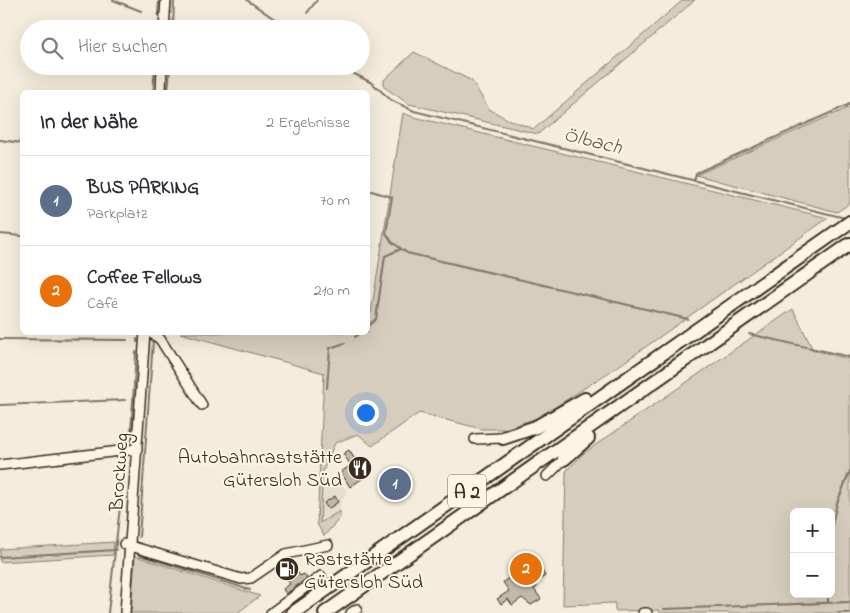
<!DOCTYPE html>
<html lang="de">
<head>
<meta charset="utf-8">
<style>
	body { margin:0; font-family:"Indie Flower",sans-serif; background:#f7f7f7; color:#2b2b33 }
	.controls { position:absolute; right:15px; bottom:15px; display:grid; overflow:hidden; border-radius:8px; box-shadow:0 5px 20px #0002 }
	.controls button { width:45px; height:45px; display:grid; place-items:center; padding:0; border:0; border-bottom:1px solid #e1e1e2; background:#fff; color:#2b2b33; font:25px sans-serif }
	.you { position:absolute; left:365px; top:412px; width:18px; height:18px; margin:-12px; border:4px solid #fff; border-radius:50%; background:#1a73e8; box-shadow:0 0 0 8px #1a73e833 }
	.badge { display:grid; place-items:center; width:32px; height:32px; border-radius:50%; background:#0f766e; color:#fff; font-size:16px; font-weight:700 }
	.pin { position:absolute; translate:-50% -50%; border:2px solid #fff; box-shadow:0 1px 5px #0006 }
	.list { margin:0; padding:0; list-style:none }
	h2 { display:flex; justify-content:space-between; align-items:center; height:65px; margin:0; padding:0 20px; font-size:21px }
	h2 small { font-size:16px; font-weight:400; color:#7c7c81 }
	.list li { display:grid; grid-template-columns:32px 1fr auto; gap:15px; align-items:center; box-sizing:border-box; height:90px; padding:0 20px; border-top:1px solid #e1e1e2 }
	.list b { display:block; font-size:19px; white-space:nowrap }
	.list p { margin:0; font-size:16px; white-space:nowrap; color:#7c7c81 }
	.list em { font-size:16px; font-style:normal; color:#7c7c81 }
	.icon { flex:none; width:28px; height:28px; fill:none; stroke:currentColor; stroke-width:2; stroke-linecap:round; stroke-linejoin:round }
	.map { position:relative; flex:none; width:850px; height:613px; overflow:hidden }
	.search { position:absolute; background:#fff; box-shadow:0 5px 20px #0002; left:20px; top:20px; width:350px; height:55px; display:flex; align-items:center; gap:12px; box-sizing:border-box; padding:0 18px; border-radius:28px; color:#7c7c81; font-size:19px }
	.panel { position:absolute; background:#fff; box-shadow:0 5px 20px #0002; left:20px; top:90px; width:350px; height:245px; border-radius:8px }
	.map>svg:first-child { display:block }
	.built { fill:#e5ddce }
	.green { fill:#d6cdbd; stroke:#887c6e; fill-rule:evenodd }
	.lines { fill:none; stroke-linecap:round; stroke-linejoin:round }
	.stream { stroke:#817466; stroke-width:2 }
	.building { fill:#c3b9aa; stroke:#3b2a1e }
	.minor-casing { stroke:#3b2a1e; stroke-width:12 }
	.highway-casing { stroke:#3b2a1e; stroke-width:16 }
	.minor { stroke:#fcf5e5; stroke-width:9 }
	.highway { stroke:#fcf5e5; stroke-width:12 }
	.labels { text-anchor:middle; stroke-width:4; stroke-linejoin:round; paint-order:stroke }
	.shield { fill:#fcf5e5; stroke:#75675a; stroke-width:1 }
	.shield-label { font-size:19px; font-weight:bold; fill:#3b2a1e }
	.poi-label { font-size:20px; fill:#3b2a1e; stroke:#fcf5e5; text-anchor:end }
	.street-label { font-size:20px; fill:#3b2a1e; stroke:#fcf5e5 }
	.water-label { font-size:21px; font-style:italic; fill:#645548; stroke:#fcf5e5 }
</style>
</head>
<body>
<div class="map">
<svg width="850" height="613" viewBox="0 0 850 613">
	<rect width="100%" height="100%" fill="#f4eddd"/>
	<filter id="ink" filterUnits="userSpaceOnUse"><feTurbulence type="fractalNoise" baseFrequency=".02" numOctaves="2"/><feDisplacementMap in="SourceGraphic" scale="10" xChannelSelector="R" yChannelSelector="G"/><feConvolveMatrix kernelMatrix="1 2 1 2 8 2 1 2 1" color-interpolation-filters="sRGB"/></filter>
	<g filter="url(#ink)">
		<path class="built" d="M337,476L347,492L340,504V511L320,524L323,484Z"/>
		<path class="green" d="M683,0H695L538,134L409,104L384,87V80L414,52L472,81L489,109L507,119L534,129Z
			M850,107V203L837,212L696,175Z
			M403,113L414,117L828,218L620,365L540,417L504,429H482L419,413L372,446L358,434L335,443L323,471L320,523L340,511V518L324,536L317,524L324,373L180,333L368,332V313H371Z
			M793,309L813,350L850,359V613H660L659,610L615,611V603L563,605L566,471L584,453ZM794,512H831V594H794Z
			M114,542L113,555L0,562V549Z
			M135,556L260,596L237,613H131Z"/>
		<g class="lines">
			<path class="stream" d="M113,0L141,11
				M247,0L289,29
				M307,13L317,0
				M158,15L159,0
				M173,29L174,0
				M339,66L372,83L391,100L414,111L845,218
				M153,92L155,66
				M168,92L170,66
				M0,140L22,143
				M694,181L696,173L850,104
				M368,190L392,197L386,233L392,242L407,253L688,319
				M0,234L22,236
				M368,326L376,319L385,256L401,249
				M749,334L850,357
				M355,337L360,332
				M0,339L127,340
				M137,342V339
				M849,357L850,366
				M327,388L330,348L345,343
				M0,405L125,400
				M131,433L136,352
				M831,529L837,503L850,471
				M139,537L153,341
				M139,555L250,590
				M0,557L116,550
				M828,602V594
				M664,609L850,602
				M108,613L126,454
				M839,613H850"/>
		</g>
		<path class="building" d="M349,450L356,461L364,460L371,467L366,476L350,487L341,472L351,465L343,454Z
			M335,496L338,502L328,509L324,503Z
			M535,559L545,576L535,583L537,587L534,589L541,599L531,605L522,598L512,605L508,599L501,604L497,599L509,591L503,582Z
			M289,560L300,576L304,574L307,578L286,594L283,589L290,584L278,567Z"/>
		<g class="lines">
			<g class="minor-casing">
				<path id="minor" d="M164,29L166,0
					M161,92L162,66
					M145,333H151L160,339L202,405
					M475,439L503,438
					M0,465L137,449
					M547,476L564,459
					M124,544L241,579L251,578L286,554L328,545
					M125,613L145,332
					M271,613L321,576
					M351,613L357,609
					M643,613H647"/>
			</g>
			<g class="highway-casing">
				<path id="highway" d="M503,438L536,427L585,399
					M564,459L588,438
					M293,613L850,222
					M325,613L850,244"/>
			</g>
			<use href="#minor" class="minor"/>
			<use href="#highway" class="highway"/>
		</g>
	</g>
	<defs>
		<g id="restaurant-disc" transform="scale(1.25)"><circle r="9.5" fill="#3b2a1e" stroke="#fcf5e5"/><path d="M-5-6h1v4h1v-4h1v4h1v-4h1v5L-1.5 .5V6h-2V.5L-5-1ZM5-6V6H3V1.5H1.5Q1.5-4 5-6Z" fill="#fff"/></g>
		<g id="fuel-disc" transform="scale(1.25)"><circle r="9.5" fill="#3b2a1e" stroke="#fcf5e5"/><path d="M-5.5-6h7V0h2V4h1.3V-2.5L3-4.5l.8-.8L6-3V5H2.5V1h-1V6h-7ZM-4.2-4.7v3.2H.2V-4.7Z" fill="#fff"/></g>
	</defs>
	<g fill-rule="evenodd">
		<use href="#restaurant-disc" x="360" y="468"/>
		<use href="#fuel-disc" x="287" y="569"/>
	</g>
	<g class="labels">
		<rect class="shield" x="448" y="474.5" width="38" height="33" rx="4"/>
		<g class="shield-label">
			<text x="467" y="498">A 2</text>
		</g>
		<g class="poi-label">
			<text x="342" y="463">Autobahnraststätte<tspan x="342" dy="23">Gütersloh Süd</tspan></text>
			<text x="304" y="565" text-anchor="start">Raststätte<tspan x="304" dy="23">Gütersloh Süd</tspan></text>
		</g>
		<g class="street-label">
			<text transform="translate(118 472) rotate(-86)" y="7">Brockweg</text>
		</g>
		<g class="water-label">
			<text transform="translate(593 140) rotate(14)" y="7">Ölbach</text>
		</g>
	</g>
</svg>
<div class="controls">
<button>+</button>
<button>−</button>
</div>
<div class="you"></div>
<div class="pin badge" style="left:395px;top:484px;background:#5c6f8a">1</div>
<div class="pin badge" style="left:526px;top:569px;background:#e8710a">2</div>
<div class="search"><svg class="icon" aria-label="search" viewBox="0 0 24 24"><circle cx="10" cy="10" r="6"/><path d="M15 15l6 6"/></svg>Hier suchen</div>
<section class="panel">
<h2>In der Nähe<small>2 Ergebnisse</small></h2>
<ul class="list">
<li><span class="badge" style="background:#5c6f8a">1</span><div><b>BUS PARKING</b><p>Parkplatz</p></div><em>70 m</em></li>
<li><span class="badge" style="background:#e8710a">2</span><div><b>Coffee Fellows</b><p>Café</p></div><em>210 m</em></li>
</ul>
</section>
</div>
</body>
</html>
